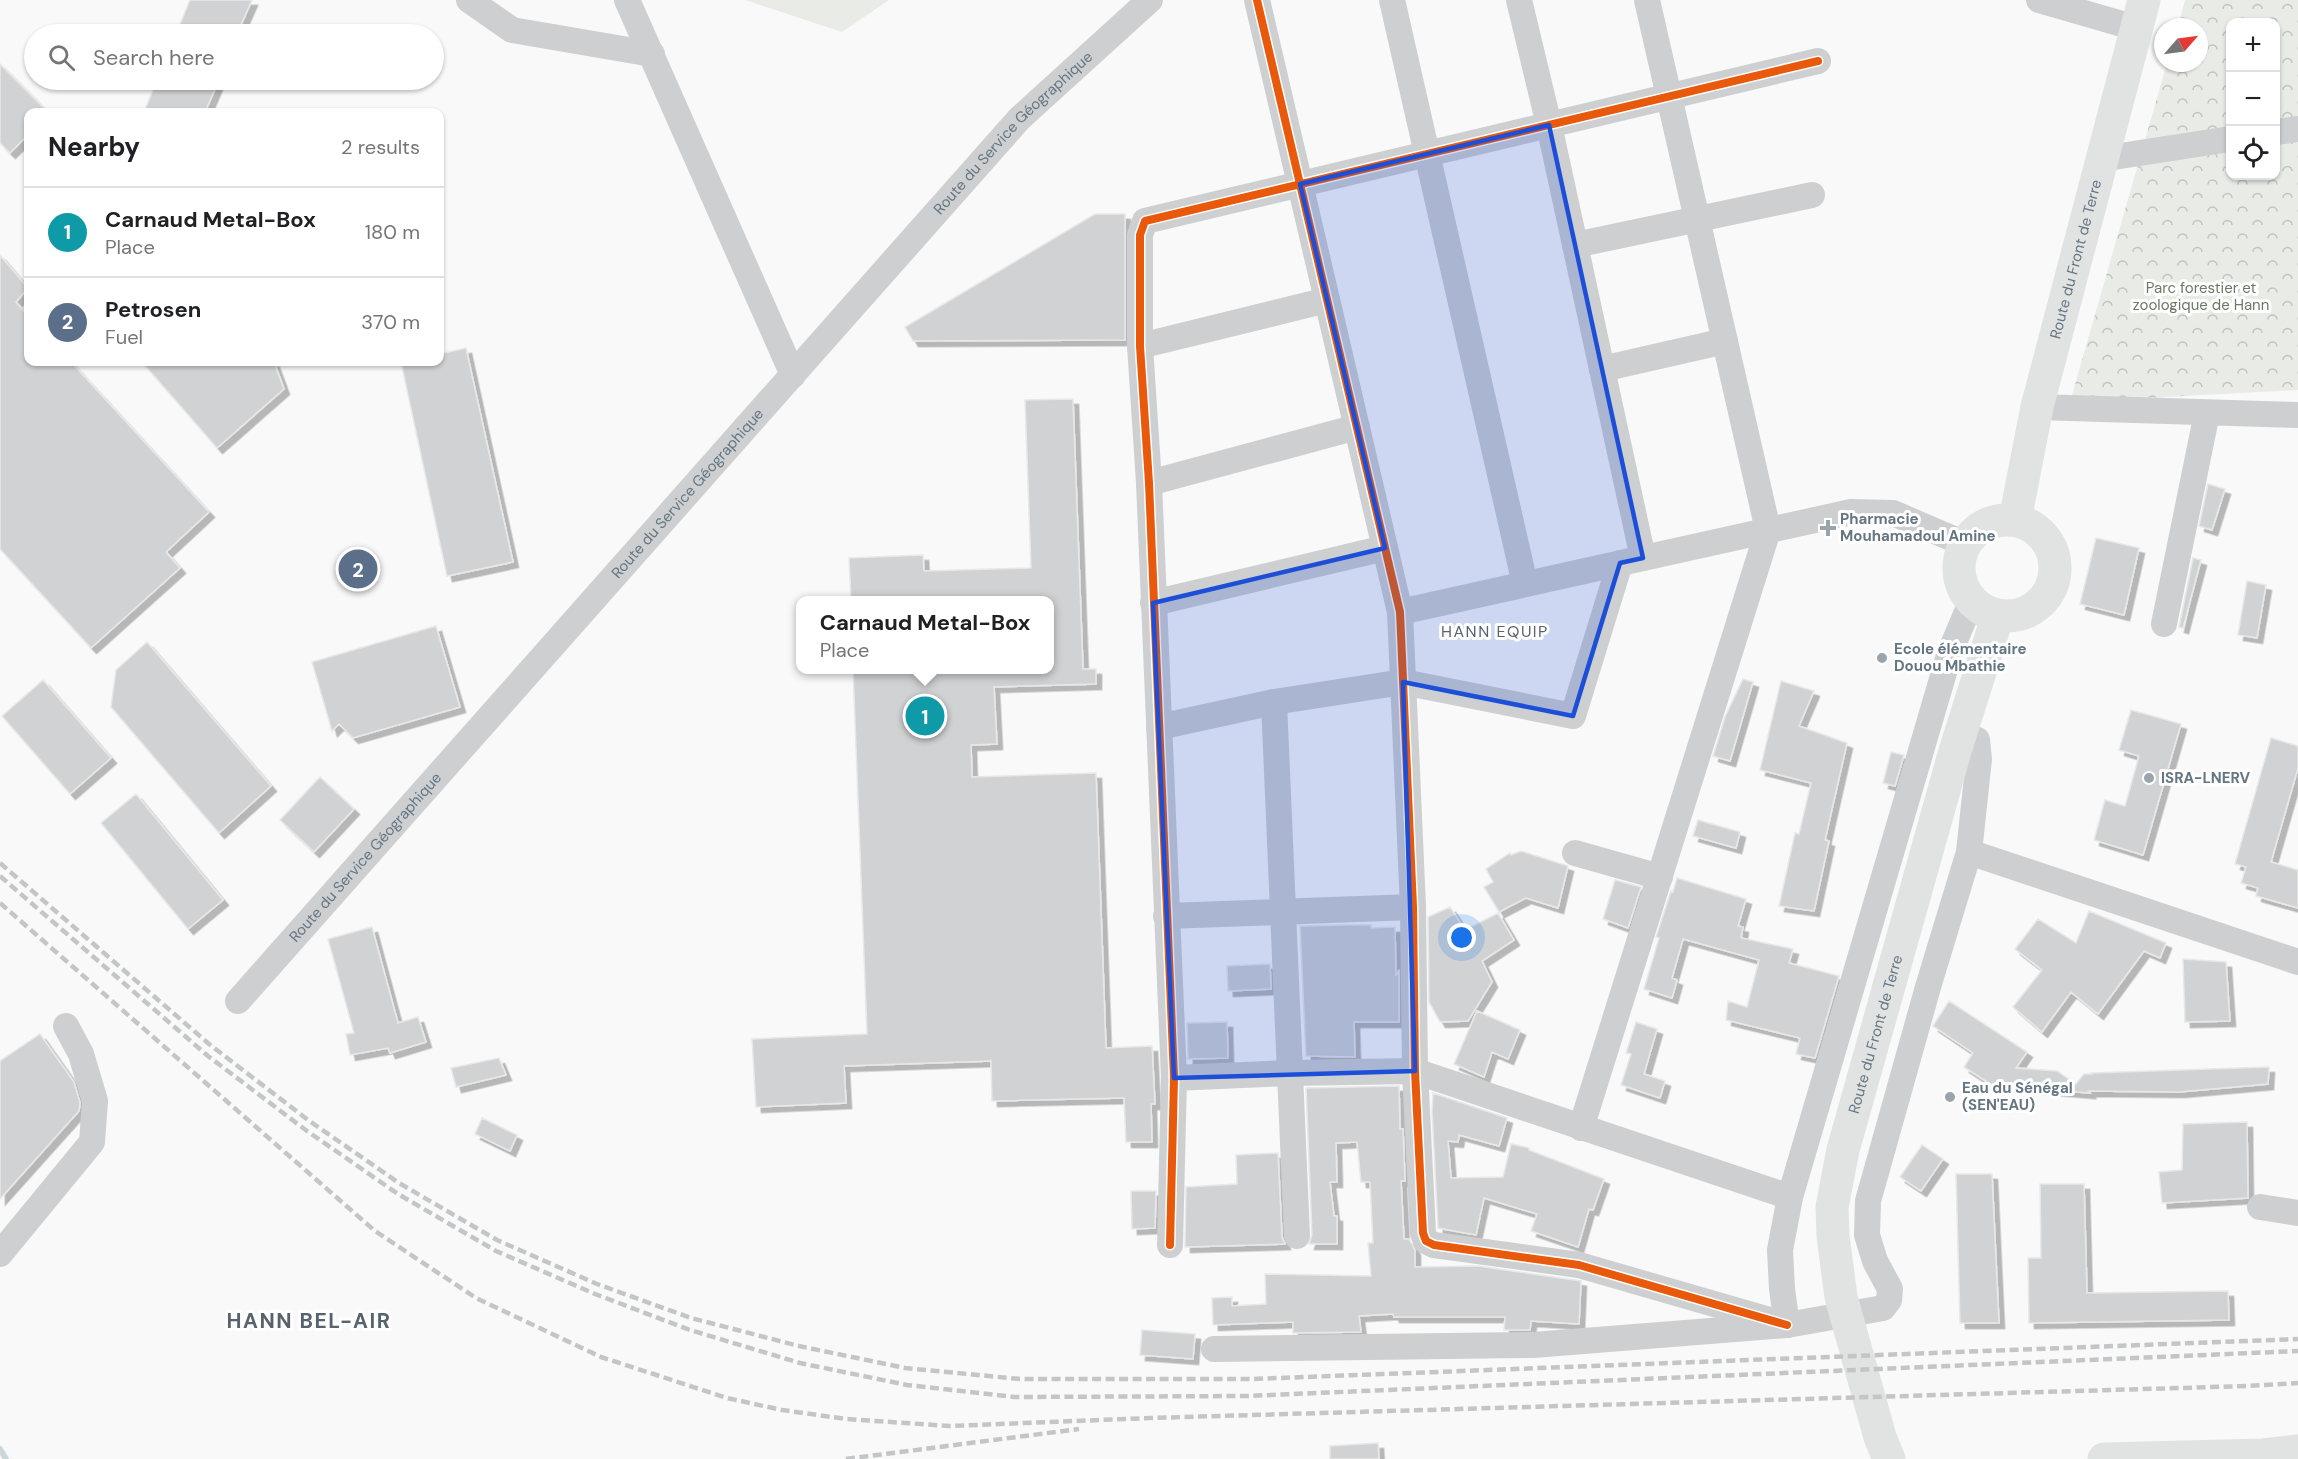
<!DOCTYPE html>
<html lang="en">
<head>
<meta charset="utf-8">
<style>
	body { margin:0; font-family:"DM Sans",sans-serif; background:#f6f6f6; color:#202124 }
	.controls { position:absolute; right:18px; top:18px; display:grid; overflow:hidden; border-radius:12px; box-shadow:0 2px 4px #0004 }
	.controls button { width:54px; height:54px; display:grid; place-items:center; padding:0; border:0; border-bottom:2px solid #e0e0e0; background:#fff; color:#202124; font:30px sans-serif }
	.compass { position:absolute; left:2154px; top:18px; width:54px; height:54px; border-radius:50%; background:#fff; box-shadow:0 2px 4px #0004; rotate:62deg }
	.you { position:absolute; left:1462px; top:938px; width:21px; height:21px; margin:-15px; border:4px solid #fff; border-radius:50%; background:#1a73e8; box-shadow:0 0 0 9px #1a73e833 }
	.badge { display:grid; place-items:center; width:39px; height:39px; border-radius:50%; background:#565c61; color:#fff; font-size:20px; font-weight:700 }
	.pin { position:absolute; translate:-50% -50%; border:3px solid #fff; box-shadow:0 2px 6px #0006 }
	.popup { position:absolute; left:796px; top:596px; width:258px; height:78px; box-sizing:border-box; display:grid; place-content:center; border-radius:12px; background:#fff; filter:drop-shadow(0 2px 4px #0005); font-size:20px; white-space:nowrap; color:#757577 }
	.popup b { font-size:22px; color:#202124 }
	.popup::after { content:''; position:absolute; left:50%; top:100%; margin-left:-12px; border:12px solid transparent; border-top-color:#fff }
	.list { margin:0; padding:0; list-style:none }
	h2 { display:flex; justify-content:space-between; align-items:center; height:78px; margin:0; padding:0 24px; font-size:26px }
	h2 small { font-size:20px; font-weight:400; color:#757577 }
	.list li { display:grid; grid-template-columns:39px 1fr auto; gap:18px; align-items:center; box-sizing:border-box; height:90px; padding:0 24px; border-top:2px solid #e0e0e0 }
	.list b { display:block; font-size:22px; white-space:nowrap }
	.list p { margin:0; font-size:20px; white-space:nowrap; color:#757577 }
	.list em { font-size:20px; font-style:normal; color:#757577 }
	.icon { flex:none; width:33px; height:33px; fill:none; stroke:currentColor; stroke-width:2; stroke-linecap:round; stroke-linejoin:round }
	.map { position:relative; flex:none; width:2298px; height:1459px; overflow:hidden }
	.search { position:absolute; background:#fff; box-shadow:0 2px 4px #0004; left:24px; top:24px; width:420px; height:66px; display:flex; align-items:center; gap:15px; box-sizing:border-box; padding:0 21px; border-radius:33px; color:#757577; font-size:22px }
	.panel { position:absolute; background:#fff; box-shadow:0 2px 4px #0004; left:24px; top:108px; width:420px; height:258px; border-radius:12px }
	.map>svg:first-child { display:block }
	.grass { fill:#e8ebe6 }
	.forest { fill:url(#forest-crowns); fill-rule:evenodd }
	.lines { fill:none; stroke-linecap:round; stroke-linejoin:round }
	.stream { stroke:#ced6d9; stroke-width:6 }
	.building { fill:#d0d2d3; stroke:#e8e8e8; stroke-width:1.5; filter:url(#shadow) }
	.minor { stroke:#cecfd0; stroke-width:26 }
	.major { stroke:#e1e2e2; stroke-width:33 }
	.rail { stroke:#c3c5c6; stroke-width:4.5; stroke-dasharray:9 4.5; stroke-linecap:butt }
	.cycleway-casing { stroke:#fff; stroke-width:11 }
	.cycleway { stroke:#e8590c; stroke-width:8 }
	.marked { fill:#1d4ed8; fill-opacity:0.2; stroke:#1d4ed8; stroke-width:4.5; stroke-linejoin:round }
	.poi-dot { fill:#99a4ac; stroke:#fff; stroke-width:2 }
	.labels { text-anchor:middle; stroke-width:6; stroke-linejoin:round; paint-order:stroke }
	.street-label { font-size:15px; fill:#657683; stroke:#fff }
	.park-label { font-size:15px; fill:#687a64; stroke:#fff }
	.poi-label { font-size:15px; font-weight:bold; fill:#657683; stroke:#fff; text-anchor:start }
	.neighbourhood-label { font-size:16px; letter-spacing:1.5px; fill:#57646e; stroke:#fff }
	.district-label { font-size:21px; font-weight:bold; letter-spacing:1.5px; fill:#57646e; stroke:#fff }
</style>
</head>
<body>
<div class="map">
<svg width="2298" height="1459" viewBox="0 0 2298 1459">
	<defs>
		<pattern id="forest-crowns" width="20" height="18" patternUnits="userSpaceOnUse" patternTransform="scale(1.5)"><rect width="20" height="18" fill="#e8ebe6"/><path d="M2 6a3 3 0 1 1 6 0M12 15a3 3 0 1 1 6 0" fill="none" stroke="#c0c3c0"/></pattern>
		<filter id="shadow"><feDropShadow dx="5.5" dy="5.5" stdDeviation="0" flood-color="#0004"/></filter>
	</defs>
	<rect width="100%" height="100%" fill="#f9f9f9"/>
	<path class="grass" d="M745,0H889L842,32Z"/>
	<path class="forest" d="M2185,0H2298V390L2070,402L2167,63H2199V27H2178ZM2230,22H2276V176H2230Z"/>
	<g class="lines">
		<path class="stream" d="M0,1449L6,1459"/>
	</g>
	<path class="building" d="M190,0H252L237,34H176Z
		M0,64L48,112H28V135L10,153L0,143Z
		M157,80H219L205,112H144Z
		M1095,214H1125V340L913,341L905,327Z
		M0,255L28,288L16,302L28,316V362H71L209,512L166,552L180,568L91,648L0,549Z
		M466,348L513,562L447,576L401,362H440V354Z
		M142,362H274L284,389L217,448Z
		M1073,399L1083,669H1096V684L994,687L997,744L971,745L972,777L1096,773L1106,1048L1152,1046L1155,1104H1151L1152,1142H1126L1124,1098L992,1101L991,1061L844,1066L846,1103L756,1107L752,1039L867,1034L853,669H1050V600H851L849,558L923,555L924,571L1031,568L1025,400Z
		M2208,484L2225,489L2212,530L2199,526Z
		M2096,538L2139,548L2124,615L2080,604Z
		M2193,558L2201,560L2183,628L2179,627Z
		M2247,581L2266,585L2257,638L2238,635Z
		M436,626L460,707L353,738L339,724L332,731L312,662Z
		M147,642L271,786L219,833L111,707L116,670Z
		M1743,679L1753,682L1730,761L1713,756L1725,717Z
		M43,680L111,758L70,794L2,716Z
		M1781,681L1814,691L1799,726L1847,743L1825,840L1829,841L1814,911L1779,906L1795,833L1799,834L1811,783L1760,770Z
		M2131,710L2181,724L2143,855L2094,840L2105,800L2125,806L2139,756L2119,750Z
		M2271,738L2298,746V768L2271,862L2298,870V908L2256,896L2258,888L2241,883L2246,867L2235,864Z
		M1891,752L1904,755L1895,786L1883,783Z
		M320,777L354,809L314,852L280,820Z
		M136,794L223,900L188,929L101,823Z
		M1698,820L1740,832L1736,848L1693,836Z
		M1521,851L1568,866L1558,908L1526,898L1499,912L1484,887L1493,882L1486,869L1510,853L1511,855Z
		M1677,878L1746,899L1738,926L1743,927L1741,938L1793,949L1789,963L1839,976L1815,1058L1796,1054L1800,1038L1726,1020L1728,1001L1747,1007L1759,960L1683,939L1672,978L1677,980L1672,998L1644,989L1659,938L1656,937L1671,891L1673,892Z
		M1615,880L1641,887L1628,928L1603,919Z
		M1450,907L1465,930L1498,913L1514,940L1482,961L1492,982L1468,1021L1440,1022L1429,1002L1428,917Z
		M2089,911L2166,943L2160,958L2144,951L2098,1014L2071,992L2042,1032L2013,1007L2042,970L2015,949L2038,919L2076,943Z
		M1345,925H1371V928L1395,927L1396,976L1399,970V1022H1354L1355,1057L1306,1056L1300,926Z
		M372,927L398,1023L418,1017L426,1042L390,1053L388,1048L350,1055L346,1034L354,1033L328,939Z
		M2183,959L2226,962L2230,1021L2185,1022Z
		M1270,964L1271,989L1228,991L1227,966Z
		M1949,1001L2027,1052L2016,1068L2057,1071L2076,1084L2084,1074H2093L2091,1073L2269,1067L2268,1084L2179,1092L2088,1091L2090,1093L2005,1086L2001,1091L1964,1067L1973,1053L1933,1026Z
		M1477,1011L1520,1030L1508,1059L1492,1052L1484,1077L1454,1064Z
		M1227,1022L1228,1058L1188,1059L1187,1023Z
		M1636,1022L1657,1029L1644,1074L1665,1081L1660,1098L1621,1085L1631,1054L1626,1053Z
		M40,1034L74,1082L80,1103L79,1111L0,1199V1061Z
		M499,1058L506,1075L456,1087L451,1068Z
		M1399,1086L1400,1129H1403L1405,1181H1401L1404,1239H1409L1415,1250V1267L1478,1266L1581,1281L1579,1324L1531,1321L1530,1330H1504L1505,1317H1394L1393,1314L1359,1316L1361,1332L1293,1333V1322L1213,1325L1212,1298L1232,1297V1306L1266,1304L1265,1274L1371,1276L1368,1243H1373L1370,1182H1361L1357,1142L1336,1143L1337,1182H1330L1334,1216H1337V1244H1309L1312,1235L1306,1088Z
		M1433,1093L1507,1118L1499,1146L1459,1135L1458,1142L1448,1141L1451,1178L1503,1177L1511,1144L1529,1148V1150L1604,1179L1593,1210L1589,1209L1578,1247L1531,1231L1537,1214L1484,1198L1476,1235L1438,1228L1432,1111Z
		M482,1118L517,1135L510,1151L475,1134Z
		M2247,1122L2248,1198L2162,1203L2159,1172L2182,1170L2183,1124Z
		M1922,1145L1943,1159L1921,1191L1900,1177Z
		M1278,1153L1282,1237L1285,1244L1185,1247L1186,1187L1237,1184L1236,1155Z
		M1956,1174H1992L1999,1323H1960Z
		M2040,1184H2084L2087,1293L2228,1291L2229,1320L2029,1323L2028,1258H2041Z
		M1131,1191H1156L1155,1228L1132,1229Z
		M1142,1330L1195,1334L1193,1359L1140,1355Z
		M1378,1443L1379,1459H1330V1446Z"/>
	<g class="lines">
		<g class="minor">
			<path d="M469,0L512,30L652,54"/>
			<path d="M627,0L793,375"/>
			<path d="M1257,0L1400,612L1413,907L1415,1071L1423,1233L1426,1241L1434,1245L1579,1265L1787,1325"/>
			<path d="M1392,0L1525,584"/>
			<path d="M1519,0L1549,125L1643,558"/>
			<path d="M2039,0L2136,28"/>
			<path d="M2276,132L2298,129"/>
			<path d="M2101,159L2230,139"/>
			<path d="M1575,245L1812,195"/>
			<path d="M1140,346L1327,300"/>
			<path d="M1602,369L1725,341"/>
			<path d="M2037,407L2298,415"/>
			<path d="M1149,483L1357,427"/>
			<path d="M1153,603L1385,548"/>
			<path d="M1400,612L1851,512L1893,513L1965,544"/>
			<path d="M2164,624L2207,413"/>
			<path d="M1159,727L1274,702"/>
			<path d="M1969,852L2298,962"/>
			<path d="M1575,853L1660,877"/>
			<path d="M1166,916L1413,907"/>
			<path id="s1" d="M238,1001L1019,119L1150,0"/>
			<path d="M1174,1078L1290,1073L1415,1071L1790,1197"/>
			<path d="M1581,1128L1768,530L1647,0"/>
			<path d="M2260,1207L2298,1213"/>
			<path d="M1297,1236L1274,702L1403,682L1573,716L1620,563"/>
			<path d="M1170,1245L1174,1078L1149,483L1140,346V235L1145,221L1818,61"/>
			<path d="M0,1254L92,1142L95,1101L81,1054L66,1026"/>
			<path d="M1787,1325L1782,1289L1780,1250L1790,1197L1950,652L1972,600"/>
			<path d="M1214,1349L1533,1345L1787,1325L1883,1308L1889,1300L1890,1289L1875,1261L1867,1235L1868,1201L1928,987L1969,852L1979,759L1977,740L1961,732"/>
		</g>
		<g class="major">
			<path id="s2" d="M2015,520L2037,407L2144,0"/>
			<circle cx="2007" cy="568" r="48"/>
			<path id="s3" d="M1889,1459L1880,1437L1841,1297L1833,1236L1832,1207L1843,1150L1955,751L1998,615"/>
			<path d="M2104,1459L2263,1455L2298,1451"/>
		</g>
		<path class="rail" d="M0,863L209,1044L308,1120L399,1183L497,1240L597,1284L691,1318L799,1346L905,1368L1020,1379H1253L2298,1339
			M0,876L208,1056L307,1131L398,1194L496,1251L595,1294L690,1330L800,1363L907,1385L1014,1397L1247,1396L2298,1351
			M0,903L375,1231L476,1298L601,1357L727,1398L782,1410L846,1419L950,1426L1150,1418L2248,1386L2298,1383
			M846,1459L1079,1429"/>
		<g class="cycleway-casing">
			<path id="cycleway" d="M1257,0L1400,612L1413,907L1415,1071L1423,1233L1426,1241L1434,1245L1579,1265L1787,1325
				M1170,1245L1174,1078L1149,483L1140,346V235L1145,221L1818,61"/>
		</g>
		<use href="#cycleway" class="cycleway"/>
	</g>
	<path class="marked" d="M1549,125L1643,558L1620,563L1573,716L1403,682L1415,1071L1174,1078L1153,603L1385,548L1300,184Z"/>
	<g class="poi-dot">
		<path d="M1825 519h6v6h6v6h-6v6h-6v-6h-6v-6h6z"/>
		<circle cx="1882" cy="658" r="6"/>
		<circle cx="2149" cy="778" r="6"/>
		<circle cx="1950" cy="1097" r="6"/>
	</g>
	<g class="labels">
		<g class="street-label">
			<text dy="5" stroke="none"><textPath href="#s1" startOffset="1164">Route du Service Géographique</textPath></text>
			<text dy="5" stroke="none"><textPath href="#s2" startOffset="268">Route du Front de Terre</textPath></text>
			<text dy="5" stroke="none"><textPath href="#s1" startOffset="678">Route du Service Géographique</textPath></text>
			<text dy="5" stroke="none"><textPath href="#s1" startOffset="192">Route du Service Géographique</textPath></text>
			<text dy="5" stroke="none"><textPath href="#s3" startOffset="438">Route du Front de Terre</textPath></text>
		</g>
		<g class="park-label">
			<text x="2201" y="293">Parc forestier et<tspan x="2201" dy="17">zoologique de Hann</tspan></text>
		</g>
		<g class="poi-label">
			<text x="1840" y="524">Pharmacie<tspan x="1840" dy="17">Mouhamadoul Amine</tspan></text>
			<text x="1894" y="654">Ecole élémentaire<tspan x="1894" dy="17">Douou Mbathie</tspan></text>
			<text x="2161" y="783">ISRA-LNERV</text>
			<text x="1962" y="1093">Eau du Sénégal<tspan x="1962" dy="17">(SEN'EAU)</tspan></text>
		</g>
		<g class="neighbourhood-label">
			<text x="1495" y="637">HANN EQUIP</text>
		</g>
		<g class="district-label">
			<text x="309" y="1328">HANN BEL-AIR</text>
		</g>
	</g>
</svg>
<div class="controls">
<button>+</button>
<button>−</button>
<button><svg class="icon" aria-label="locate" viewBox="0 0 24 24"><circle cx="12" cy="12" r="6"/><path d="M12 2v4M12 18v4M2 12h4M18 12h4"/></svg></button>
</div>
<svg class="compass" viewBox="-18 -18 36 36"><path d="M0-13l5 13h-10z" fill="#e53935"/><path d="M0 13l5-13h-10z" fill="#757577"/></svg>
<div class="you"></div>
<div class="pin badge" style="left:925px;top:716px;background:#0f9aa8">1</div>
<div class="popup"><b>Carnaud Metal-Box</b>Place</div>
<div class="pin badge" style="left:358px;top:569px;background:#5c6f8a">2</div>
<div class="search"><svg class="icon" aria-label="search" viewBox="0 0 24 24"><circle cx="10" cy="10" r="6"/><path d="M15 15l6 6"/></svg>Search here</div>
<section class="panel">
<h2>Nearby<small>2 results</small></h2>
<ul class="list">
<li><span class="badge" style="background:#0f9aa8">1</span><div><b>Carnaud Metal-Box</b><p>Place</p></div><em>180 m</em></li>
<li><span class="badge" style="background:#5c6f8a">2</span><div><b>Petrosen</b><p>Fuel</p></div><em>370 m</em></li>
</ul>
</section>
</div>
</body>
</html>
